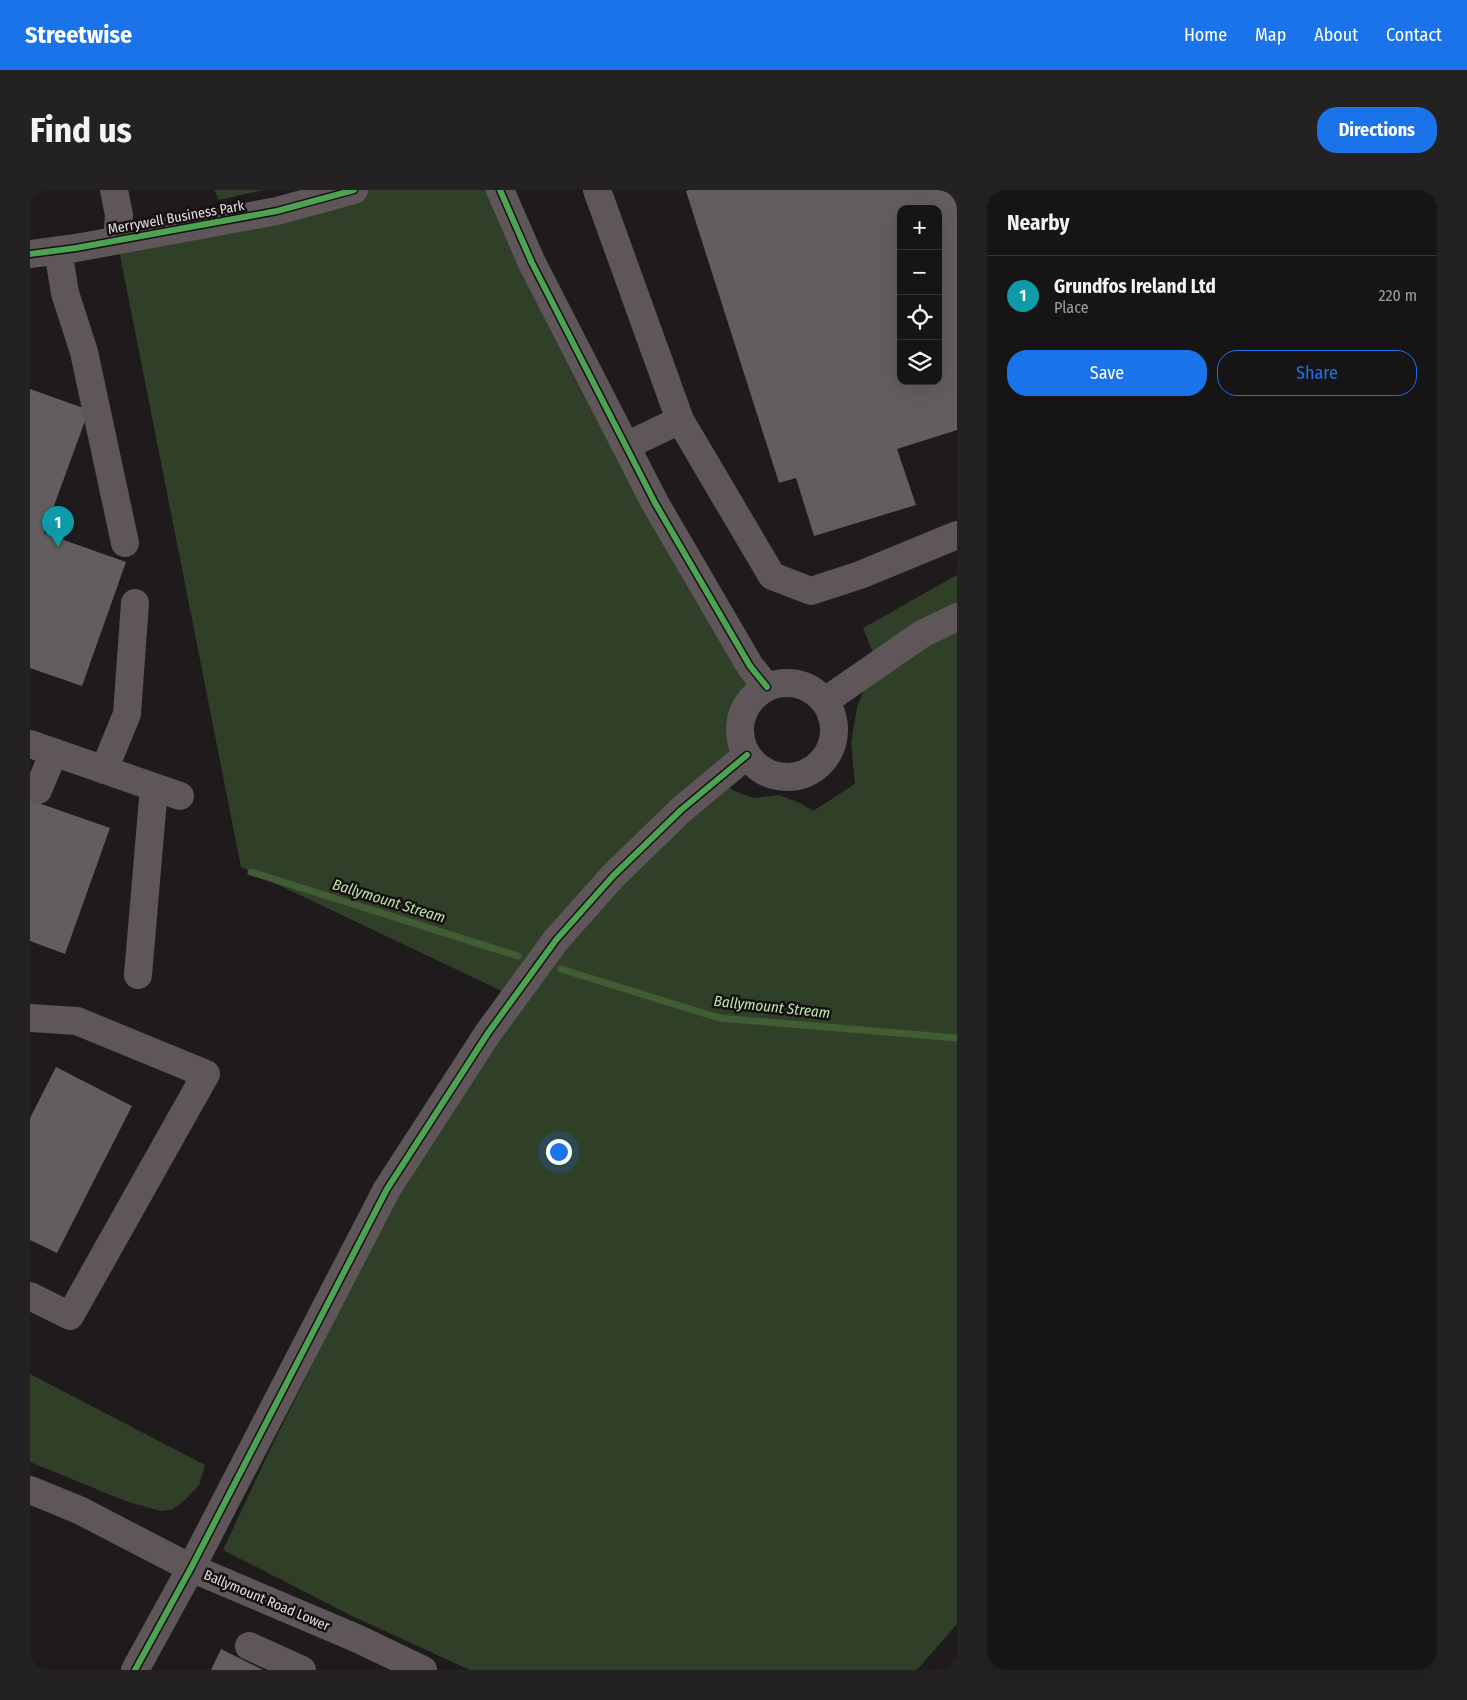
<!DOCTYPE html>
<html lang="en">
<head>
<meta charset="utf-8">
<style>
	body { margin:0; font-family:"Fira Sans Condensed",sans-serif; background:#242123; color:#f1f3f6 }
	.controls { position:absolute; right:15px; top:15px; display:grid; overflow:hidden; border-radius:10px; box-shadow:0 5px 20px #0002 }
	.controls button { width:45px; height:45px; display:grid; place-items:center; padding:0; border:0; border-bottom:1px solid #363335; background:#171416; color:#f1f3f6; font:25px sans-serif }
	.you { position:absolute; left:528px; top:961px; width:18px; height:18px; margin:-12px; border:4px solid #fff; border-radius:50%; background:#1a73e8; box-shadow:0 0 0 8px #1a73e833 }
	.badge { display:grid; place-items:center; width:32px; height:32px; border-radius:50%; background:#1a73e8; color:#fff; font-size:16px; font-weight:700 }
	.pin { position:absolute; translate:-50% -41px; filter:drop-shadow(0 1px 2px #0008) }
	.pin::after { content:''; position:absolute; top:26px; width:18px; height:15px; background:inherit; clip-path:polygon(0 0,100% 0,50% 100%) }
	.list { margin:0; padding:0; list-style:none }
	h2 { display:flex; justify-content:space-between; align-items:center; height:65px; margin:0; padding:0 20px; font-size:21px }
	h2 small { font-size:16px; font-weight:400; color:#9e9ea1 }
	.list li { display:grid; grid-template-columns:32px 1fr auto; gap:15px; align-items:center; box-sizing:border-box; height:80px; padding:0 20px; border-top:1px solid #363335 }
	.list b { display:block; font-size:19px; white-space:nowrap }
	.list p { margin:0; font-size:16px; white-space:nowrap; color:#9e9ea1 }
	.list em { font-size:16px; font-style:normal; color:#9e9ea1 }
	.actions { display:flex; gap:10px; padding:15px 20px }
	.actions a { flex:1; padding:11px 0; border:1px solid #1a73e8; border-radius:20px; text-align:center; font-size:18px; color:#1a73e8 }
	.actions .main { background:#1a73e8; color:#fff }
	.icon { flex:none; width:28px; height:28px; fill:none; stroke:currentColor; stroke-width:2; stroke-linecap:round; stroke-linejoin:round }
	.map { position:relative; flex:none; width:927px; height:1480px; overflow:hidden; border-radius:20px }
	header { display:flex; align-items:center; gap:30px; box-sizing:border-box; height:70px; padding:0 25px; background:#1a73e8; color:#fff }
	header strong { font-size:24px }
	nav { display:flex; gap:28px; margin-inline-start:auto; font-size:18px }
	.intro { display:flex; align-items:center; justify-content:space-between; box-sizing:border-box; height:120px; padding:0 30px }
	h1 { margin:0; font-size:35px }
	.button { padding:12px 22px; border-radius:20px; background:#1a73e8; color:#fff; font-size:18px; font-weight:700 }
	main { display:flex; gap:30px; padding:0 30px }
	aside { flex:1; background:#171416; border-radius:20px; box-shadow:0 5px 20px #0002 }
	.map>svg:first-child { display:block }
	.green { fill:#303f28 }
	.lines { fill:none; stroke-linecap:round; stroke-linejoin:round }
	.stream { stroke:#425c35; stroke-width:7 }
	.building { fill:#625e60; fill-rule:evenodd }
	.minor { stroke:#5e5659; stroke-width:28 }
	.cycleway-casing { stroke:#171013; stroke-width:9 }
	.cycleway { stroke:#4ca352; stroke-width:6 }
	.labels { text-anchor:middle; stroke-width:5; stroke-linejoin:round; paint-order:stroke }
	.street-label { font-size:14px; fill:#e3dee0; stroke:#171013 }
	.water-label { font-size:15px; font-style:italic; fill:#b9e9a4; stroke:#171013 }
</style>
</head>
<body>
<header>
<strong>Streetwise</strong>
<nav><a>Home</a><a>Map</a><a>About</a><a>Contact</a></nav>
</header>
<div class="intro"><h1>Find us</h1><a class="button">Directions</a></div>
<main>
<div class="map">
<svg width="927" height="1480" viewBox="0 0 927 1480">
	<rect width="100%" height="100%" fill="#1f1b1d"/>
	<path class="green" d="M184,0H234L189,10Z
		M324,0H470L737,497C715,512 705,530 713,557L692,587L702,600L724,608L749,605L770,613L783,621L825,594L821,553L827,517L843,477V463L833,438L927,385V1434L887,1480H440L322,1426L193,1360L237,1266L361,1015L484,807L211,677L87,50Z
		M0,1184L175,1275L169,1295L155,1310L143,1319L131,1321L98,1312L0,1272Z"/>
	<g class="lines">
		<path class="stream" d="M221,682L488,766
			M531,779L689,828L927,848"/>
	</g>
	<path class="building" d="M660,0H927V240L867,259L886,315L784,346L766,288L749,293L656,1ZM871,19H908V191H871Z
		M0,199L59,220L14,343L96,372L52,496L0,478Z
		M0,610L80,638L35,764L0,751Z
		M26,877L102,916L27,1063L0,1050V928Z
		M191,1459L233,1480H181Z"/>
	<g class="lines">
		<path class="minor" d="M84,0L89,25L87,50
			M470,0L502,73L625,313L720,476L737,497
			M567,0L650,230
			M28,60L35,103L54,162L95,353
			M0,64L46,58L247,21L324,0
			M596,256L650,230L742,386L781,401L830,385L927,345
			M710 540a47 47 0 1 1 94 0a47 47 0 1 1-94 0Z
			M795,511L892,444L927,427
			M0,554L150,606
			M74,580L97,524L105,413
			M8,600L24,562
			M108,785L124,597
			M0,828L47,831L176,884L40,1126L0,1106
			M0,1300L49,1320L161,1378L326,1448L393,1480
			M219,1456L272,1480
			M105,1480L161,1378L357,999L458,843L526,750L583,686L651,620L717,565"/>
		<g class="cycleway-casing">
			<path id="cycleway" d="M470,0L502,73L625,313L720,476L737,497
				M0,64L46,58L247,21L324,0
				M105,1480L161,1378L357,999L458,843L526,750L583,686L651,620L717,565"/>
		</g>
		<use href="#cycleway" class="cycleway"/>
	</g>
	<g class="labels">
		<g class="street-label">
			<text transform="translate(146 27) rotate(-10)" y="5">Merrywell Business Park</text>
			<text transform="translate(237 1410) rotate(23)" y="5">Ballymount Road Lower</text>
		</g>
		<g class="water-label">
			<text transform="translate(359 711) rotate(17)" y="5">Ballymount Stream</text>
			<text transform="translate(742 817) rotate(6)" y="5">Ballymount Stream</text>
		</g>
	</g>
</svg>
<div class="controls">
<button>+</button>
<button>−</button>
<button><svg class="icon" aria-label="locate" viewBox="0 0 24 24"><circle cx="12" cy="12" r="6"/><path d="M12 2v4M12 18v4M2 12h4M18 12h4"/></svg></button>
<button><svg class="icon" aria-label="layers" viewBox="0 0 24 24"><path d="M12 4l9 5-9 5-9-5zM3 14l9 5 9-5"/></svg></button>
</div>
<div class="you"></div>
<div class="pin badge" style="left:28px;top:357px;background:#0f9aa8">1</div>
</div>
<aside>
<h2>Nearby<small></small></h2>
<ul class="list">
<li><span class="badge" style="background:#0f9aa8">1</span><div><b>Grundfos Ireland Ltd</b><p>Place</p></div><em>220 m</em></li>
</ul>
<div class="actions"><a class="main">Save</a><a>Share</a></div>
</aside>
</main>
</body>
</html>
